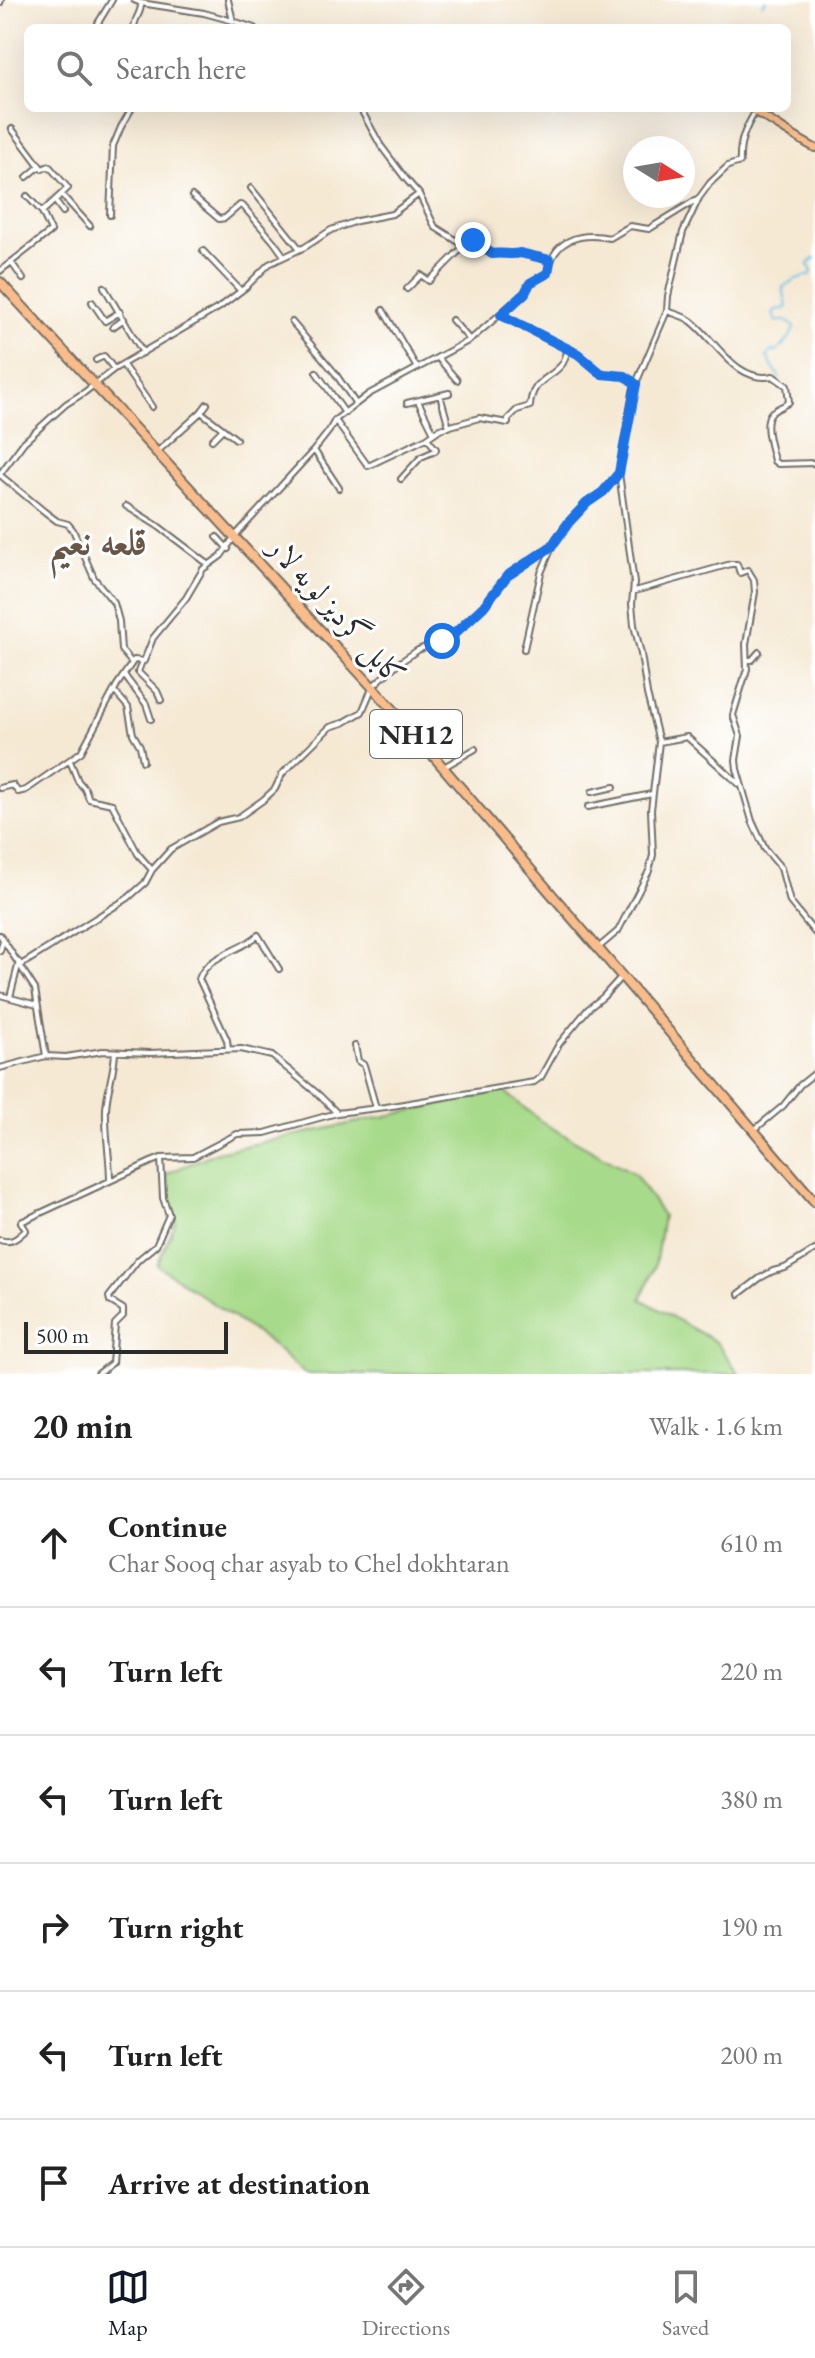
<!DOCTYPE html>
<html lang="en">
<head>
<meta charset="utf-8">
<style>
	body { margin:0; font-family:"EB Garamond",Amiri,serif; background:#f6f6f6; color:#222 }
	.compass { position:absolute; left:623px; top:136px; width:72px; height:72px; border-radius:50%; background:#fff; box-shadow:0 8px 32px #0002; rotate:101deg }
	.scale { position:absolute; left:24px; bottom:20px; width:204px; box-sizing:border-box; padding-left:8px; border:4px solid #2b2b2b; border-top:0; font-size:22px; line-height:28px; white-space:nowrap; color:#2b2b2b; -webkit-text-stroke:6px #fff; paint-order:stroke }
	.stop { position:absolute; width:24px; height:24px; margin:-18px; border:6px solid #1a73e8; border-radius:50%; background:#fff }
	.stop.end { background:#1a73e8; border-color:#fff; box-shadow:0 2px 8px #0008 }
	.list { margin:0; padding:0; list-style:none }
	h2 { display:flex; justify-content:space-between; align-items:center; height:104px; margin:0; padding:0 32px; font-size:34px }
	h2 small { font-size:26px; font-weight:400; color:#767676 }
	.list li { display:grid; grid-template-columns:52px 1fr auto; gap:24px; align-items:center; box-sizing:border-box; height:128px; padding:0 32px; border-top:2px solid #e0e0e0 }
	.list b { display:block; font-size:30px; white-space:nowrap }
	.list p { margin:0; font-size:26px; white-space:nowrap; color:#767676 }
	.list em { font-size:26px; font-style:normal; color:#767676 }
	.icon { flex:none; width:44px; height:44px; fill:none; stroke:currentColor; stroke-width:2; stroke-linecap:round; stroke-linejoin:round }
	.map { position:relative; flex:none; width:815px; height:1374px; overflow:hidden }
	.search { position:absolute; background:#fff; box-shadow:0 8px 32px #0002; left:24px; right:24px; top:24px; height:88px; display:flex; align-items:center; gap:20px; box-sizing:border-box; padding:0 28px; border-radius:12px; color:#767676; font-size:30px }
	.sheet { height:872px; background:#fff }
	nav { display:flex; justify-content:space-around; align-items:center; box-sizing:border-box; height:112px; border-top:2px solid #e0e0e0; background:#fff; font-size:22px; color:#767676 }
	nav a { display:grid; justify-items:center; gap:4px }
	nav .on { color:#111827 }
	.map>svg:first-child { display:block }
	.green { fill:#a7da8a; stroke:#69825a; stroke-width:2 }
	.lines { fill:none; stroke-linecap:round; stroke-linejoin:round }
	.stream { stroke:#6bc1e8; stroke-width:2 }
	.minor-casing { stroke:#726e66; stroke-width:8 }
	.major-casing { stroke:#726e66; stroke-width:10 }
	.highway-casing { stroke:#726e66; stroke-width:12 }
	.minor { stroke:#fff; stroke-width:4 }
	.major { stroke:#f9bc8a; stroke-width:6 }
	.highway { stroke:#f9bc8a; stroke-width:8 }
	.route { stroke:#1a73e8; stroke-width:10 }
	.labels { text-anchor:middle; stroke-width:6; stroke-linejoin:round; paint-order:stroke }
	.shield { fill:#fff; stroke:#6b6b6b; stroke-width:2 }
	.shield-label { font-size:28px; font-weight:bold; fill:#2b2b2b }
	.street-label { font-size:30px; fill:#2b2b2b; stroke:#fff }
	.district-label { font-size:38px; font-weight:bold; fill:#695647; stroke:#fff }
</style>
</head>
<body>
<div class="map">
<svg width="815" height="1374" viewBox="0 0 815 1374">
	<rect width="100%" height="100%" fill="#fff"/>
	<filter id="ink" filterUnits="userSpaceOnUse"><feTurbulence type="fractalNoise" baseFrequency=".0125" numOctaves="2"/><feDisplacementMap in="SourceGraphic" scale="16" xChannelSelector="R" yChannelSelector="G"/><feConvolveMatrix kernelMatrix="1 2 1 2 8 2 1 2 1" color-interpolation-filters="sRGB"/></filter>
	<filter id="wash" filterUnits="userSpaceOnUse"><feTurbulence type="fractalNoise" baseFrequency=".006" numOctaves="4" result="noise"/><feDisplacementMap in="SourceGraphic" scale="32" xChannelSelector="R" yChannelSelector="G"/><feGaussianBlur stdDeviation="1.8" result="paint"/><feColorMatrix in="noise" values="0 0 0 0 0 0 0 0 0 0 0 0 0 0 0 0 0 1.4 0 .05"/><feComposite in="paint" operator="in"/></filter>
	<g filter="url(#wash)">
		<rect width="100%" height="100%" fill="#f5e9d4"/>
		<path class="green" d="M504,1091L543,1123L635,1174L663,1216L655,1266L641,1299L716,1342L739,1374H305L269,1342L157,1265L176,1222L166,1174L217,1152Z"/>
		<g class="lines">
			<path class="stream" d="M762,4L766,0
				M780,379L767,357L771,351L776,352C784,345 793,336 794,326L786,321H776L773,314L776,310L787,308L783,287L796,279L811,275L812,272L808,264L815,258"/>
		</g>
	</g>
	<g filter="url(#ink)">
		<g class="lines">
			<g class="minor-casing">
				<path id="minor" d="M134,0L141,3L204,13L233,21
					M228,0L233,21L254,28
					M0,3L1,0
					M98,23L112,0
					M134,28C134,18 142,13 141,3
					M360,108L381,146L405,178L419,194L435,227L462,244L473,240L492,254C502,252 511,256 520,253L550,260
					M12,129L42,169L49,166L68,188L42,212
					M27,177L40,166
					M251,188L300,249
					M62,195L90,226
					M192,196L219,219L225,218L240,205L243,206L274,242L284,256
					M55,201L63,212
					M110,215L113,146L121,127L132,108
					M203,251L241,291
					M11,262L23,279
					M0,271L51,231L42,212L27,196
					M104,287L143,353
					M407,289L421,275L429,281L462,248V244
					M92,302L105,321L120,312
					M383,310L417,368
					M667,311C675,314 684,316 691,321C716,340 736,384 773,376L787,386L789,402C784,406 775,409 771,413C762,424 772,449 774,461L778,464L815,463
					M501,315L578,354L602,374L625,376L636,384
					M452,320L470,340
					M292,322L335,373L356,404
					M113,327L124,319
					M438,358L457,380
					M96,360L104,356L114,369
					M123,365L152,407
					M316,372L345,413
					M440,395L449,427
					M418,401L434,433
					M407,403L449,393
					M201,412L236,439
					M335,420L368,466L427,438L436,449L435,451L421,457L401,479
					M427,438L440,429L479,418L508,423V419L517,410L530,406C532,378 552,379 563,363C565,359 566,354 568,350
					M212,440L223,429
					M314,450L339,488
					M158,451L201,412L207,404
					M0,474L24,442L66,404L85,392L114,369L220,307L246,287L269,264L305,247L331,230L357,221L392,214L419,194
					M0,475L45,512L57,521L68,524L73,530L94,578L114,603L119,621L121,650L132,663
					M126,506L158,526L208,564
					M217,537L228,549
					M635,591L731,564H737L740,573L748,570L754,580L755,592L746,644L747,669L733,715L740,736L736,760L737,769L752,821L765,849L781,868L790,902L815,933
					M524,649L541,573L552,547
					M749,660H752L759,652
					M142,661L138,672L157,691L161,700
					M124,675L146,704L151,719
					M115,692L128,707L133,734L140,746L143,761
					M659,742L687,737L739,784
					M70,761L78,781L85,789L89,799L112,804L138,854L152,870
					M444,767L475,749
					M0,788L13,785L18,792L26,790L81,752L117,685L134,660L144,661L153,638L186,598L203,569L221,556L235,536L314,450L329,431L335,420L369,394L470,340L525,293L530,283L548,273C553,239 580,232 610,238L630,226L649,229L699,198
					M592,792L614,787
					M588,807L652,794
					M0,935L35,989L46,1056
					M598,948L618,931L649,871L653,855L651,810L659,742L647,694L641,654L634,625L632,604L634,583L619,473L634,388L667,311L668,296L683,232L699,198L710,183L728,166L740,162C739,142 745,129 755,112L752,108
					M0,951L3,940
					M21,965L128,898L145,883L152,870L171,849L218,822L239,817L263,800L275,789L282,774L330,727L343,723L362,712L373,686L396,665L418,650L452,636L484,606L507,576L552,546L557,537L569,522L587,503L603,492L619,473
					M0,995L37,1005
					M10,997L19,962
					M355,1046L358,1061L364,1065L376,1108
					M228,1049L227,1040L199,979C207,955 242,951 258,935L279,969
					M0,1068L46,1056L66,1057L103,1051L150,1053L241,1049L272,1056L318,1094L337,1113
					M754,1130L783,1106L800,1085L815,1073
					M110,1180C110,1157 105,1133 106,1109C107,1090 114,1073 115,1052
					M0,1240C12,1244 17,1238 26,1230L21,1222L151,1162L161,1158L193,1157L237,1134L265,1133L337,1113L386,1107L534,1082L541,1077L559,1044L588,1009L603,997L622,976
					M739,1294L760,1278L773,1271L785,1268L815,1250
					M98,1374L112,1363L115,1324L123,1316V1309L110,1301L109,1297L138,1260L156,1245L169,1215L163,1198L161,1158"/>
			</g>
			<g class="major-casing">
				<path id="major" d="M755,112C775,123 794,137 815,148"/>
			</g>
			<g class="highway-casing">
				<path id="highway" d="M0,282L400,717L815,1202"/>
			</g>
			<use href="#minor" class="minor"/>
			<use href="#major" class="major"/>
			<use href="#highway" class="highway"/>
		</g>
	</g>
	<g class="lines" filter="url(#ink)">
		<path class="route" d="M442,641L452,636L484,606L507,576L552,546L569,522L587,503L603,492L619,473L636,384L625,376L602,374L578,354L501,315L525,293L530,283L548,273L550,260L520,253C511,256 502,252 492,254L473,240"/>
	</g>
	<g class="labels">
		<rect class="shield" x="370" y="710" width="92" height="48" rx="6"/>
		<g class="shield-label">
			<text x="416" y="744">NH12</text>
		</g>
		<g class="street-label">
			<text transform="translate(337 611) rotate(48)" y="10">کابل گردیز لویه لار</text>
		</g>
		<g class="district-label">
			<text x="98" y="554">قلعه نعيم</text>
		</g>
	</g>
</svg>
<svg class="compass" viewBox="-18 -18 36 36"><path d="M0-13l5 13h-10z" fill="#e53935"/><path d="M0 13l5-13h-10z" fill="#767676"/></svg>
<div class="scale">500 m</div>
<div class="stop" style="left:442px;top:641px"></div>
<div class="stop end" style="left:473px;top:240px"></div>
<div class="search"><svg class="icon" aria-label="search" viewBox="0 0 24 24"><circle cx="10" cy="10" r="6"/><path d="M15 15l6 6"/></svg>Search here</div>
</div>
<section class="sheet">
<h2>20 min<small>Walk · 1.6 km</small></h2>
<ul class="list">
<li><svg class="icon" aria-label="ahead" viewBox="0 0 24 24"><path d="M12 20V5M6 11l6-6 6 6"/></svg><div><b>Continue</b><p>Char Sooq char asyab to Chel dokhtaran</p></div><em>610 m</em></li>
<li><svg class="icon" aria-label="left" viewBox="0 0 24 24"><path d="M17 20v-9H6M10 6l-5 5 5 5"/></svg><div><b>Turn left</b></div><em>220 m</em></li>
<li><svg class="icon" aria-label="left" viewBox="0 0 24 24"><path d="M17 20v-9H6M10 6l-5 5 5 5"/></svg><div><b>Turn left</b></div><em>380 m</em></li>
<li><svg class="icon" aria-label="right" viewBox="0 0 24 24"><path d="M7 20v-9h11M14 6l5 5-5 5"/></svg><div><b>Turn right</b></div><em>190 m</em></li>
<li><svg class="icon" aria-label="left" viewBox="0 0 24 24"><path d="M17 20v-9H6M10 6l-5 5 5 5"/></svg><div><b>Turn left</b></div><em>200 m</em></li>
<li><svg class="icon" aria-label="arrive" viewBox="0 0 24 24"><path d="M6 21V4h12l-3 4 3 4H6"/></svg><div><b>Arrive at destination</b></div></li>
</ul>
</section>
<nav>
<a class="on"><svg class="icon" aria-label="map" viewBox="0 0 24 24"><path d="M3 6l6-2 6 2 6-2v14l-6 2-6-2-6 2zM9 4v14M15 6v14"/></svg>Map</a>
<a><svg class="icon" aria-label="directions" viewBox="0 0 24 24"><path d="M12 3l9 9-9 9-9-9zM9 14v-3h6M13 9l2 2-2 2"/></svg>Directions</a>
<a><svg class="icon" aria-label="saved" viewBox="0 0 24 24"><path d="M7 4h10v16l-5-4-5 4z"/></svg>Saved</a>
</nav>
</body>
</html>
